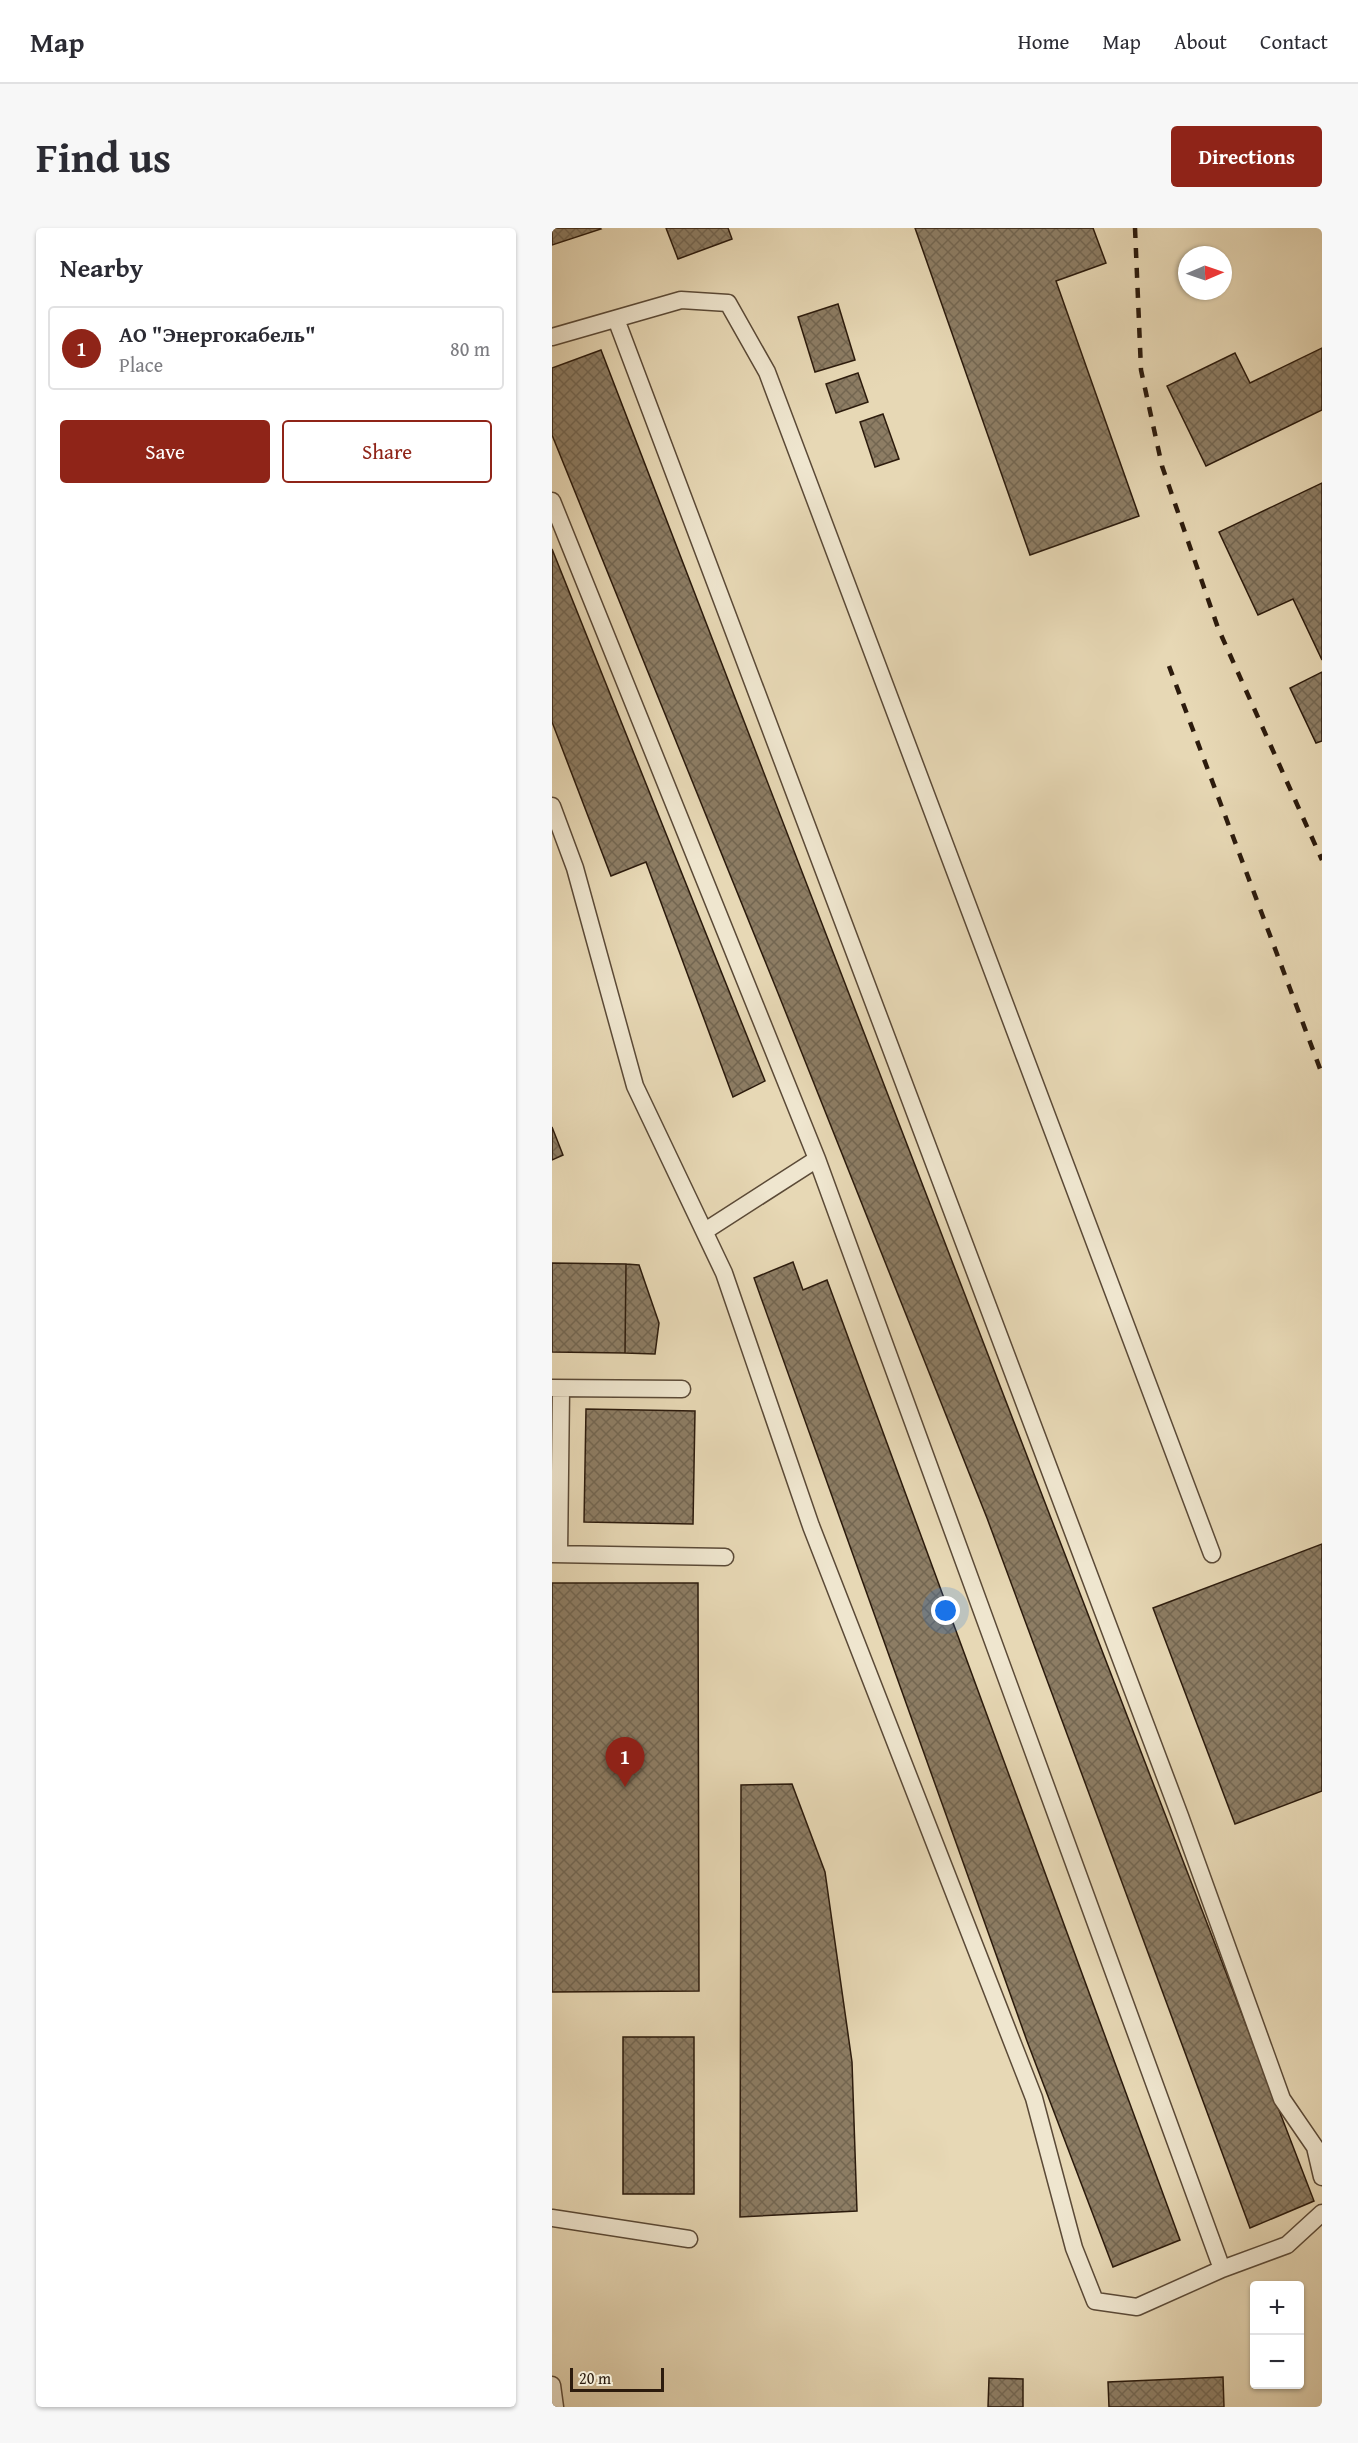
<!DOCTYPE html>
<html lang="en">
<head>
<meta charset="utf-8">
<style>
	body { margin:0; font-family:"Gentium Book Plus",serif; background:#f7f7f7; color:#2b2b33 }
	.controls { position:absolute; right:18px; bottom:18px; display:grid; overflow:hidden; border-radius:6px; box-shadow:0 2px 4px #0004 }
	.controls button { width:54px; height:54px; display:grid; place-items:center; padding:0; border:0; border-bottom:2px solid #e1e1e2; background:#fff; color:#2b2b33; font:30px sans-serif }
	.compass { position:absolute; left:626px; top:18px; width:54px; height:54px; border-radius:50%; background:#fff; box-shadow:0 2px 4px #0004; rotate:88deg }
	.scale { position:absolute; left:18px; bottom:15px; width:94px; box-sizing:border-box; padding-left:6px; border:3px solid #2c1b0d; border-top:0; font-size:16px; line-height:21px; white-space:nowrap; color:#2c1b0d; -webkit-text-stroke:4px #efe6cf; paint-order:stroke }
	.you { position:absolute; left:394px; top:1383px; width:21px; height:21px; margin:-15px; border:4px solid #fff; border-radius:50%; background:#1a73e8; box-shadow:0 0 0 9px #1a73e833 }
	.badge { display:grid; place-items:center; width:39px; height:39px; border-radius:50%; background:#8f2418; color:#fff; font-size:20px; font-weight:700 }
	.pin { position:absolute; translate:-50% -50px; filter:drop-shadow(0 2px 3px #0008) }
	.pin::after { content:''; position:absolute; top:32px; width:21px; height:18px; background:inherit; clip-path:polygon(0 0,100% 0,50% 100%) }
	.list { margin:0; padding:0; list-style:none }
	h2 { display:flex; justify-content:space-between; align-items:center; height:78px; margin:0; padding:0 24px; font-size:26px }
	h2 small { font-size:20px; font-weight:400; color:#7c7c81 }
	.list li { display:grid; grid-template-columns:39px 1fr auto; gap:18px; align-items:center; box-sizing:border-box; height:84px; margin:0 12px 12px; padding:0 12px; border:2px solid #e1e1e2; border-radius:6px }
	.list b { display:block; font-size:22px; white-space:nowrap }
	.list p { margin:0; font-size:20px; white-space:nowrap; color:#7c7c81 }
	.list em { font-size:20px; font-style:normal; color:#7c7c81 }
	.actions { display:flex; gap:12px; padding:18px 24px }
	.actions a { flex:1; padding:14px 0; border:2px solid #8f2418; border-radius:6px; text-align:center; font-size:21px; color:#8f2418 }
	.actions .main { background:#8f2418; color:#fff }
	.map { position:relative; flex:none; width:770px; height:2179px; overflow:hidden; border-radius:6px }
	header { display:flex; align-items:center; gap:36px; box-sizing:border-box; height:84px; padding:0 30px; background:#fff; border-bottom:2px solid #e1e1e2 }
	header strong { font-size:28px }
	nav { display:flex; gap:33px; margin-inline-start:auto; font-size:21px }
	.intro { display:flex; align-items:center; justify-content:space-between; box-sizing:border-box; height:144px; padding:0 36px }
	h1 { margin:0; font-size:42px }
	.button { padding:15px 27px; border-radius:6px; background:#8f2418; color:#fff; font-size:21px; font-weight:700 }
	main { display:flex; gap:36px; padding:0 36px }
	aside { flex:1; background:#fff; border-radius:6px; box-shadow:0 2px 4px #0004 }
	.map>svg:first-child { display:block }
	.building { fill:url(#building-cross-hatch); stroke:#2c1b0d; stroke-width:1.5 }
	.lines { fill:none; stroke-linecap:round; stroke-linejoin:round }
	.service-casing { stroke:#5b4a37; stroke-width:19 }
	.service { stroke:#efe6cf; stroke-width:16 }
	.rail { stroke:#2c1b0d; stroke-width:4.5; stroke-dasharray:10 10; stroke-linecap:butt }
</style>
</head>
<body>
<header>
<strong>Map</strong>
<nav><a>Home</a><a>Map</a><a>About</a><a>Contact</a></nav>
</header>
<div class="intro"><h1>Find us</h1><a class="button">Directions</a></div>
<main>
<aside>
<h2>Nearby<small></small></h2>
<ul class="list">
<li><span class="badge">1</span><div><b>АО &quot;Энергокабель&quot;</b><p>Place</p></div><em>80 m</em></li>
</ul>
<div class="actions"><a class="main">Save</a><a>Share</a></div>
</aside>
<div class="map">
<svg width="770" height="2179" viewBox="0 0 770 2179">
	<defs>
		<pattern id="building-cross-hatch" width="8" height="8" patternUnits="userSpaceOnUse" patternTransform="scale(1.5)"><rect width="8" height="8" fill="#8d7d64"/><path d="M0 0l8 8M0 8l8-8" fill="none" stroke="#736651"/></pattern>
	</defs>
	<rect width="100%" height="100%" fill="#e7d8b5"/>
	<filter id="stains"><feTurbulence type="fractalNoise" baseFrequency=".00333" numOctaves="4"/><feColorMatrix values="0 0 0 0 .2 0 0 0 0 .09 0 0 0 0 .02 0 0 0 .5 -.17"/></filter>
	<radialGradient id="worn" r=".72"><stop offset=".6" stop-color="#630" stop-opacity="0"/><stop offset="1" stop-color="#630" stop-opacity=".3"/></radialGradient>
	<path class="building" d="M0,0H48L49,1L0,17Z
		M114,0H176L180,11L126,31Z
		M363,0H541L554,35L504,53L587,288L478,327Z
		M286,76L303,132L263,144L246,89Z
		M770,120V182L654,238L615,158L683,125L698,155Z
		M49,122L762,1973L698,2000L435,1290L226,765L0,207V140Z
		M306,145L316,174L284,185L274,156Z
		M331,186L347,231L323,239L308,194Z
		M770,255V432L741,371L706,387L667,304Z
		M0,321L213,853L181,869L94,634L59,648L0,494Z
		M770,444V513L764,515L738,460Z
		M0,899L11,927L0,932Z
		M241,1034L251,1062L275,1052L628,2012L561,2039L475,1813L202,1050Z
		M0,1035L74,1036L73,1125L0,1124Z
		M74,1036L87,1037L107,1095L103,1126L73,1125Z
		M34,1181L143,1183L141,1296L32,1294Z
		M770,1316V1563L683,1596L601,1380Z
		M0,1355H146L147,1763L0,1764Z
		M240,1556L273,1644L300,1834L305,1983L188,1989L189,1557Z
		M71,1809H142V1966H71Z
		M671,2149L672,2179H557L556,2154Z
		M437,2150L471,2151V2179H436Z"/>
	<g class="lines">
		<g class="service-casing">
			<path id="service" d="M64,91L628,1588L730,1871L763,1919L770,1949
				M0,109L129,72L176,75L215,144L660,1326
				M0,273L265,931L670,2041
				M0,578L23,640L83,858L172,1045L259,1298L482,1870L522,2020L543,2073L585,2079L670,2041L735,2017L770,1985
				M153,1003L265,931
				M0,1160L130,1161
				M0,1326L173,1329
				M7,1326L9,1161
				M0,1990L137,2011
				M0,2157L3,2179"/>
		</g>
		<use href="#service" class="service"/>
		<path class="rail" d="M583,0L589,142L610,238L666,400L770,632
			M617,438L770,846"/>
	</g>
	<rect width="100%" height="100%" filter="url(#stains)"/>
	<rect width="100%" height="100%" fill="url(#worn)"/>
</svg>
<div class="controls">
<button>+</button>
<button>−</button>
</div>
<svg class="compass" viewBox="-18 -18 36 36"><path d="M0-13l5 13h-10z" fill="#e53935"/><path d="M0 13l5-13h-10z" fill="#7c7c81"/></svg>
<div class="scale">20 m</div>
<div class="you"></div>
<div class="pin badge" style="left:73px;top:1559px">1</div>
</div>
</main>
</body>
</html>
